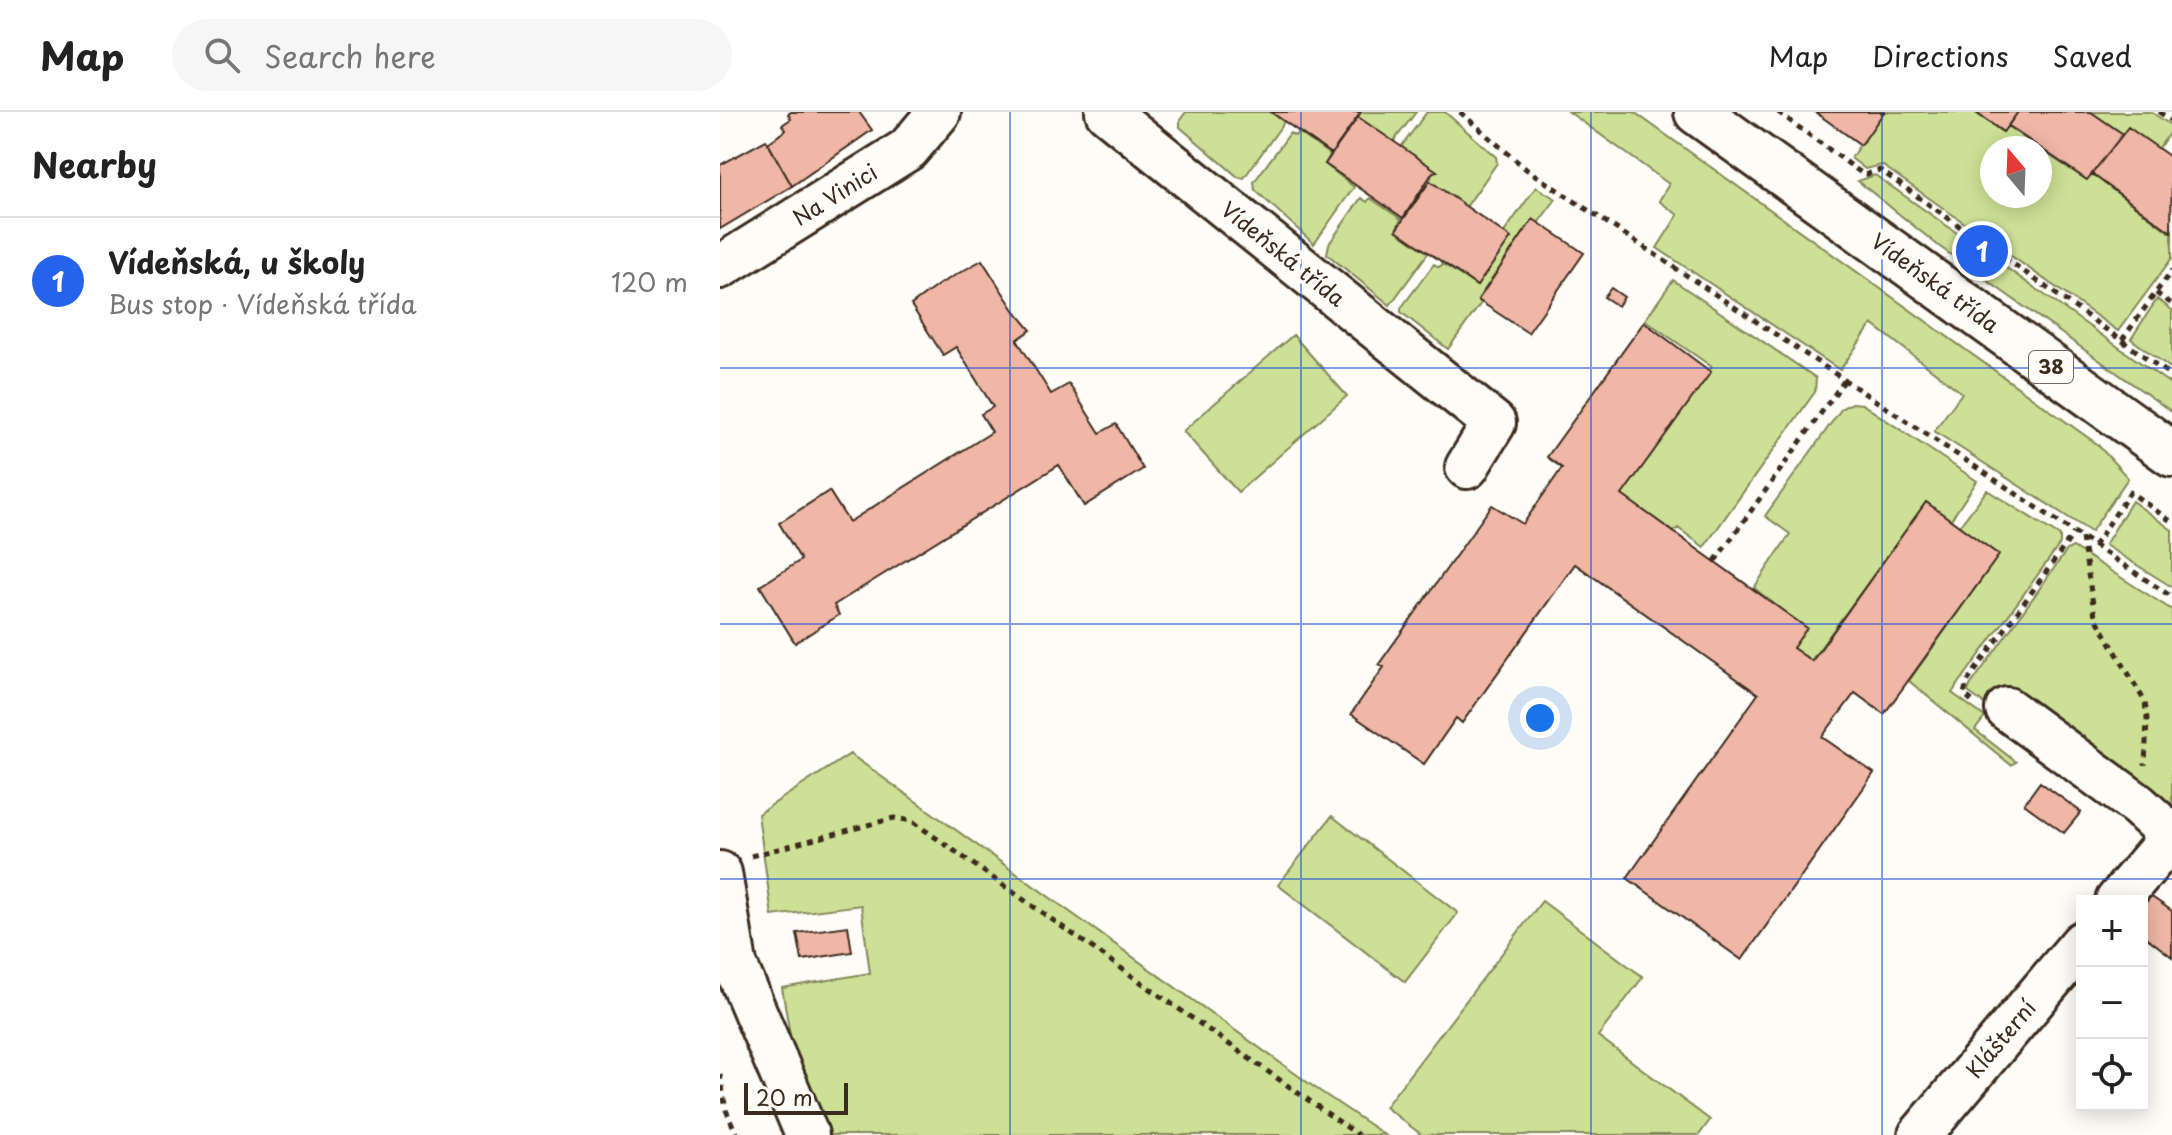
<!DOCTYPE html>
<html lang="en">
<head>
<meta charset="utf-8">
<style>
	body { margin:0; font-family:"Playpen Sans",sans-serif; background:#f6f6f6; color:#222 }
	.controls { position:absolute; right:24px; bottom:24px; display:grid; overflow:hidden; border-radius:0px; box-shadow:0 4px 20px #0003 }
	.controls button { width:72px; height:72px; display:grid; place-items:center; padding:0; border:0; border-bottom:2px solid #e0e0e0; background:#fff; color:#222; font:40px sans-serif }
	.compass { position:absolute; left:1260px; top:24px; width:72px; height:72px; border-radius:50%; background:#fff; box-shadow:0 4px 20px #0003; rotate:341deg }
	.scale { position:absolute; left:24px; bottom:20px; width:104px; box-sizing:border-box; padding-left:8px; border:4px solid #3b2a1e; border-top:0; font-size:22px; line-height:28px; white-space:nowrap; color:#3b2a1e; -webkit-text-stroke:6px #fdfcf7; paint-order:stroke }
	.you { position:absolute; left:820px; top:606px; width:28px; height:28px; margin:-20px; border:6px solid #fff; border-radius:50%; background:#1a73e8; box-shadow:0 0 0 12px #1a73e833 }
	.badge { display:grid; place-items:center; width:52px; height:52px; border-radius:50%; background:#2563eb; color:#fff; font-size:26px; font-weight:700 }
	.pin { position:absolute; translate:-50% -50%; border:4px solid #fff; box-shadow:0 2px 8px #0006 }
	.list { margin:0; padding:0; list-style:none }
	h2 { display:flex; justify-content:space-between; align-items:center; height:104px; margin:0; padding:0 32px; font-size:34px }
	h2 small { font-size:26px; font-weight:400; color:#767676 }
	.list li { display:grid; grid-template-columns:52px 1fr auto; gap:24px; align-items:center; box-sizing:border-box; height:128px; padding:0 32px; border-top:2px solid #e0e0e0 }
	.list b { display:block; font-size:30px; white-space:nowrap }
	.list p { margin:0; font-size:26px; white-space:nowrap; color:#767676 }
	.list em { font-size:26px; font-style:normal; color:#767676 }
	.icon { flex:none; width:44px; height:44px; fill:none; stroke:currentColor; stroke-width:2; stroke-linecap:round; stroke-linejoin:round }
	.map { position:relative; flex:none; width:1452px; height:1023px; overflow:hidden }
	header { display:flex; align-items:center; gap:48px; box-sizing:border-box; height:112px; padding:0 40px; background:#fff; border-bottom:2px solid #e0e0e0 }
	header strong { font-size:38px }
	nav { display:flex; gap:44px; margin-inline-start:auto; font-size:28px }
	.search { width:560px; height:72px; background:#f6f6f6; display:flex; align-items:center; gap:20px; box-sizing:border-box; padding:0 28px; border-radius:44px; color:#767676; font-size:30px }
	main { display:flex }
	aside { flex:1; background:#fff }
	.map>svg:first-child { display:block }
	.green { fill:#cde196; stroke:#84865a; stroke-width:2 }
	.building { fill:#f0b7a7; stroke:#3b2a1e; stroke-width:2 }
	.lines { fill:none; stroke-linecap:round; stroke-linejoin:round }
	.street-casing { stroke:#3b2a1e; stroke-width:48 }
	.primary-casing { stroke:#3b2a1e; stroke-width:50 }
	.path { stroke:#3b2a1e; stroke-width:5; stroke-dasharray:6 6; stroke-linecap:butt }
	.street { stroke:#fdfcf7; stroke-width:42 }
	.primary { stroke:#fdfcf7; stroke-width:44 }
	.grid { fill:none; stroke:#1d4ed8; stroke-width:2; stroke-opacity:0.55 }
	.labels { text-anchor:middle; stroke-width:8; stroke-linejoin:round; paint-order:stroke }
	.shield { fill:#fdfcf7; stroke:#75695f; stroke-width:2 }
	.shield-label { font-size:20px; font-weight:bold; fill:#3b2a1e }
	.street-label { font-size:22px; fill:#3b2a1e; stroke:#fdfcf7 }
</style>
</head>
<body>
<header>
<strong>Map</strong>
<div class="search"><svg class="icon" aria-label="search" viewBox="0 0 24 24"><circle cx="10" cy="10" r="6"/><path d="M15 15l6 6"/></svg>Search here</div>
<nav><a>Map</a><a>Directions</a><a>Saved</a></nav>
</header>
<main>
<aside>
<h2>Nearby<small></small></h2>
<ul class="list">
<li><span class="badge">1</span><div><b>Vídeňská, u školy</b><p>Bus stop · Vídeňská třída</p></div><em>120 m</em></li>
</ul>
</aside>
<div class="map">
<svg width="1452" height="1023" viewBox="0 0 1452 1023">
	<rect width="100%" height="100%" fill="#fdfcf7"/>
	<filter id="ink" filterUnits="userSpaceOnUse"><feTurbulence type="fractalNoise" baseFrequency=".0125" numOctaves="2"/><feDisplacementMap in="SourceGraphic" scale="16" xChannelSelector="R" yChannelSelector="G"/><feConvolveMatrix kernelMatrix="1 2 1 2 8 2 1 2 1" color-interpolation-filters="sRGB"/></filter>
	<g filter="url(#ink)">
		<path class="green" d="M466,0H551L564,10L524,66L518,65L460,15V8Z
			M641,0H696L673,30L638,5Z
			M707,0H725L776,45L777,51L746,95L710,69L713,60L681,35Z
			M849,0H914L1377,332L1408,366L1371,420L1214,319L1242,281L1152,212L1120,258L937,136L958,103L939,89L949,72Z
			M1162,0H1254L1281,19H1283L1287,14L1319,36H1272V84H1320V37L1365,67L1372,62L1449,120L1452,118V146L1398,219L1162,53L1145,57L1131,46Z
			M1370,0H1431L1452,14V17L1438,37L1408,16L1403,22Z
			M578,20L610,43L605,52L634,75L594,132L535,78L534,70L570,21L575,24Z
			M1155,63L1452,273V300L1220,135L1138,69Z
			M816,75L836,87L818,111L813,108L758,187L761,191L728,237L681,200V196L714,152L719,155L723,152L757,174L783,122Z
			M641,86L647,90L650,86L681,107L676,118L708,141L670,193L607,142L609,132Z
			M953,168L1096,266L1095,280L984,435L958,416L952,421L900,384L992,255L925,208Z
			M1437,187L1452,198V257L1411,227Z
			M573,223L627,284L518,380L463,319Z
			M1132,291L1142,292L1257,369L1230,409L1206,391L1090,550L1071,537L1085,517L1034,476L1070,422L1045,404L1122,296Z
			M1267,378L1340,424V432L1232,581L1265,605L1255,618L1296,650L1291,653L1189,569L1278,444L1238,416Z
			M1412,389L1452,418V475L1385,433Z
			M1353,435L1452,498V704L1275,600L1248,580L1250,574L1347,438Z
			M130,642L594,975L665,1023H102L74,946L62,876L150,861L141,793L52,804L38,702Z
			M612,704L738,801L685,870L558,773Z
			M822,789L923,865L878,924L990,1008L979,1023H702L665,995Z"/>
		<path class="building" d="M71,0H139L152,18L72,74L48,31L66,18L62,13L71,7L68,2Z
			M551,0H641L611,42Z
			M1095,0H1164L1141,33Z
			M1255,0H1298L1283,20Z
			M1298,0H1371L1403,22L1367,68L1288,14Z
			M638,5L717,59L713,60L683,106L605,52Z
			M1408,15L1452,46L1451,120L1372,62Z
			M46,28L72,74L0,117V53Z
			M710,69L791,126L757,174L676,118Z
			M813,107L864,141L808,221L758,188Z
			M262,148L294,198L311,218L297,228L331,282L349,272L380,321L396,312L423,357L364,394L339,353L114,493L119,503L75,531L40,474L81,448L59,411L109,379L129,410L272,320L261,302L273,295L236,235L223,243L191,193L218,173Z
			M891,176L904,185L898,194L884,185Z
			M924,210L991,260L902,383L1087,516L1073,536L1092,549L1206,390L1279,443L1164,602L1135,581L1102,625L1154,661L1022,848L907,766L1038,582L855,452L742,611L736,606L704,652L631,602L664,555L659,552L772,393L803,412L842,356L827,345Z
			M1320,670L1361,700L1344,721L1304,692Z
			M1429,783L1452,799V845L1422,822V793Z
			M128,814L132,840L82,848L77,821Z"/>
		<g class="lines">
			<g class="street-casing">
				<path id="street" d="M387,0L774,311L747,355
					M0,155L188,37L219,0
					M1287,597L1418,693L1452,724
					M0,761L15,852L87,1023
					M1397,789L1452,724
					M1200,1023L1362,831"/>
			</g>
			<g class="primary-casing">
				<path id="primary" d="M977,0L1452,342"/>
			</g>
			<path class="path" d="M740,0L806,57L1452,485
				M1058,0L1144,63L1160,58L1452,264
				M1439,0L1452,9
				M1436,181L1452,192
				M1402,228L1452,158
				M1362,426L1375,504L1425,590L1427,607L1425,653
				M1374,434L1410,380L1452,410
				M995,449L1124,269
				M1252,589L1244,582L1247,570L1354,421
				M31,744L174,706L192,709L638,1023
				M0,962L6,998L17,1023"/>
			<use href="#street" class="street"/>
			<use href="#primary" class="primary"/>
		</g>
	</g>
	<path class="grid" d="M290,0V1023M581,0V1023M871,0V1023M1162,0V1023M0,256H1452M0,512H1452M0,767H1452"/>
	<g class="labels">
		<rect class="shield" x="1309" y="239" width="44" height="32" rx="6"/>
		<g class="shield-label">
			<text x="1331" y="262">38</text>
		</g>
		<g class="street-label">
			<text transform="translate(115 83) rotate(-32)" y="8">Na Vinici</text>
			<text transform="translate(563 142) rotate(39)" y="8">Vídeňská třída</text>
			<text transform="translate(1215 171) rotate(36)" y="8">Vídeňská třída</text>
			<text transform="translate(1281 927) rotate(-50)" y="8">Klášterní</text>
		</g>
	</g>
</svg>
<div class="controls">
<button>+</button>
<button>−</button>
<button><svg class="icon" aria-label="locate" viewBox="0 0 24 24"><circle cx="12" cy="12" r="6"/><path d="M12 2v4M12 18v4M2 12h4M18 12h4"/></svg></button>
</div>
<svg class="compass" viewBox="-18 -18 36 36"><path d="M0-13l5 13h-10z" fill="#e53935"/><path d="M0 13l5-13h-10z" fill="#767676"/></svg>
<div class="scale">20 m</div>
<div class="you"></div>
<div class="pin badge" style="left:1262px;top:139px">1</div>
</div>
</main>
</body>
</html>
